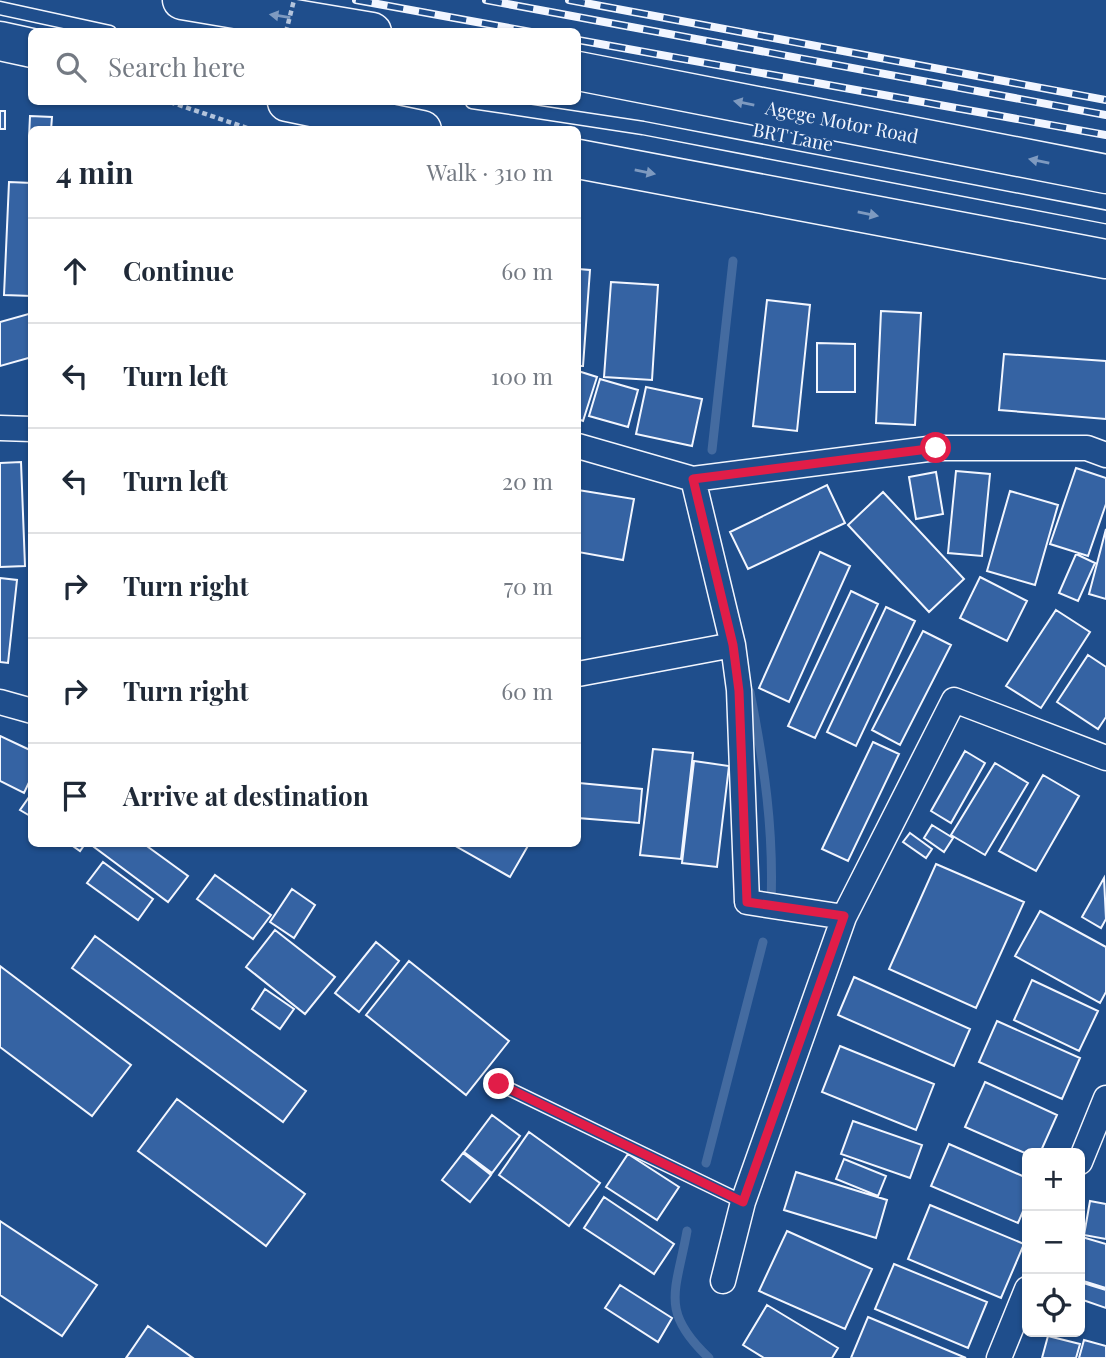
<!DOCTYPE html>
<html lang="en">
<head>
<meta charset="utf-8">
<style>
	body { margin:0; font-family:"Playfair Display",serif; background:#f6f6f7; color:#1f2937 }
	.controls { position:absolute; right:21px; bottom:21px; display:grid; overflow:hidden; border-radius:10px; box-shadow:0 2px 5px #0004 }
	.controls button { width:63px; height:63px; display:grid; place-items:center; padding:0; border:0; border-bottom:2px solid #e0e1e3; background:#fff; color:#1f2937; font:35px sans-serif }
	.stop { position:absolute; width:21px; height:21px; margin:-16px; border:5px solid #e11d48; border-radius:50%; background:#fff }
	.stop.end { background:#e11d48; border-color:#fff; box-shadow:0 2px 7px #0008 }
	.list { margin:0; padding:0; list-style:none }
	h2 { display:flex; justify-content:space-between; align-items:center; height:91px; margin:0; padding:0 28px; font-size:30px }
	h2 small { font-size:23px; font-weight:400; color:#747a83 }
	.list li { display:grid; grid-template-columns:46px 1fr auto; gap:21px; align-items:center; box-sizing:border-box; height:105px; padding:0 28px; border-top:2px solid #e0e1e3 }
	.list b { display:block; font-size:26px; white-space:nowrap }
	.list em { font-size:23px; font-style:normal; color:#747a83 }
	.icon { flex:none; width:38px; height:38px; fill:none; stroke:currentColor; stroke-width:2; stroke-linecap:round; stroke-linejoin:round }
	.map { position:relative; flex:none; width:1106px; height:1358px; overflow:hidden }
	.search { position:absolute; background:#fff; box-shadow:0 2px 5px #0004; left:28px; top:28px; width:553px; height:77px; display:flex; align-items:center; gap:18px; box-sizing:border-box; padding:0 24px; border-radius:10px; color:#747a83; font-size:26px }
	.panel { position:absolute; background:#fff; box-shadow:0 2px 5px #0004; left:28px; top:126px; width:553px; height:721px; border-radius:10px }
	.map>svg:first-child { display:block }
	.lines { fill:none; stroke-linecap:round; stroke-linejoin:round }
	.stream { stroke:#446ba0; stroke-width:9 }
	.building { fill:#3563a3; stroke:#f2f6ff; stroke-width:2 }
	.service-casing { stroke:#f2f6ff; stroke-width:15 }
	.minor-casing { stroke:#f2f6ff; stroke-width:27 }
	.trunk-casing { stroke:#f2f6ff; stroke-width:41 }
	.path { stroke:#b3c4dc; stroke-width:4.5; stroke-dasharray:5 3.5; stroke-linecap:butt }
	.service { stroke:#1f4e8c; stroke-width:12 }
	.minor { stroke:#1f4e8c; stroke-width:24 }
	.trunk { stroke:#1f4e8c; stroke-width:38 }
	.rail-casing { stroke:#f2f6ff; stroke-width:8 }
	.rail { stroke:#1f4e8c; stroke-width:5; stroke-dasharray:16; stroke-linecap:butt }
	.path-bridge { stroke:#b3c4dc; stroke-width:4.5; stroke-dasharray:5 3.5; stroke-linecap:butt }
	.oneway { fill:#7e9ac0 }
	.route { stroke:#e11d48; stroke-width:9 }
	.labels { text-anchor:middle; stroke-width:5; stroke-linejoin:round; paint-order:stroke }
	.street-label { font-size:19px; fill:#f2f6ff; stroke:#1f4e8c }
</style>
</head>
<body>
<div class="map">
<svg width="1106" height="1358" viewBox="0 0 1106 1358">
	<rect width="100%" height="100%" fill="#1f4e8c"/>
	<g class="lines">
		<path class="stream" d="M712,450L733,261
			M750,692C764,763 774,830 771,903
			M706,1163L763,942
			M687,1231C676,1292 659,1311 709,1358"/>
	</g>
	<path class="building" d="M0,111H5V129H0Z
		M30,116L52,117L51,130H32V138L29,137Z
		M9,182L32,183V296L4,295Z
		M578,269L590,270L583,366H578Z
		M611,282L658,285L652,380L604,377Z
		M767,300L810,305L797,431L753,426Z
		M881,311L921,313L915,425L876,423Z
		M32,313V357L0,366V322Z
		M817,343L855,344V392H817Z
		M1004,354L1106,361V419L999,410Z
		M578,371L597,377L583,421L578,419Z
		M600,379L638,390L628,427L589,416Z
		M646,387L702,399L692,446L636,434Z
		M21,462L25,566L0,567V463Z
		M1076,468L1106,478V504L1088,556L1050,544Z
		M956,471L990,474L982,556L948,553Z
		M936,472L943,514L916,519L909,477Z
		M827,485L845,523L748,569L730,532Z
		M578,490L634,499L623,560L578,552Z
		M1010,491L1058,505L1035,585L987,571Z
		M883,492L964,579L929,612L848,525Z
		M1106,529V599L1089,594Z
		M820,552L850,566L789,702L759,688Z
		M1076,554L1095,563L1078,601L1059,593Z
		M980,577L1027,601L1007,641L960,618Z
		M0,578L17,580L8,663L0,662Z
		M851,591L878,604L815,738L788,726Z
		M886,607L915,621L856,746L827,732Z
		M1056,610L1090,632L1041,708L1006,686Z
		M923,631L951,645L900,745L872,730Z
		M1088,655L1106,667V717L1098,729L1057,702Z
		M0,736L32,751V776L24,793L0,781Z
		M873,742L899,754L848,861L822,849Z
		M653,749L693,753L681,859L640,855Z
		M965,751L985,763L951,823L931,811Z
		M694,761L729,766L717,867L682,863Z
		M995,763L1028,783L985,855L951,835Z
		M1043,775L1079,796L1036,871L999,851Z
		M579,783L642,789L639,823L578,818Z
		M32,793V817L20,810Z
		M932,825L953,838L944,852L924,838Z
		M910,833L932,849L926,858L903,842Z
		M70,844H85L80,851Z
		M90,844H144L188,876L168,902Z
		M452,844H529L510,877Z
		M103,862L153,899L138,920L87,883Z
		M936,864L1024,902L976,1008L889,969Z
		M215,875L271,915L253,939L197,899Z
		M1104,878L1106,919L1101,928L1082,917Z
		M292,889L315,905L294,938L270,922Z
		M1040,911L1106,947V992L1100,1003L1015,956Z
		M275,930L335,977L305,1014L246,967Z
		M95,936L306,1091L283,1122L72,968Z
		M376,942L399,961L359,1012L335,993Z
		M409,961L509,1041L466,1095L366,1015Z
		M0,966L131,1065L92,1116L0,1047Z
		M854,977L970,1029L954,1066L838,1015Z
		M1032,980L1098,1011L1079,1051L1014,1020Z
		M265,989L294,1009L280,1029L252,1009Z
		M997,1021L1080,1058L1062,1099L979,1062Z
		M840,1046L934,1084L916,1130L822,1092Z
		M985,1082L1057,1115L1040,1153L1027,1154L965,1127Z
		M177,1099L305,1194L266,1246L138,1151Z
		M492,1115L520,1136L492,1173L464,1152Z
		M853,1121L922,1145L910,1178L841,1154Z
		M529,1132L600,1183L569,1226L499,1175Z
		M949,1144L1027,1178V1202L1018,1223L931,1186Z
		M463,1153L491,1175L470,1202L442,1180Z
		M628,1154L679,1187L657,1220L606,1187Z
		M844,1159L886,1176L878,1196L836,1179Z
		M796,1172L887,1200L876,1238L784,1210Z
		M604,1197L674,1244L654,1274L584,1228Z
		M1090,1201L1106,1204V1239L1084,1235Z
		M930,1205L1024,1244L1001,1298L908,1259Z
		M0,1221L97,1285L62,1336L0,1295Z
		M787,1231L872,1269L845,1329L759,1291Z
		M1082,1237L1106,1244V1288L1080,1280Z
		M894,1264L987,1302L968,1348L875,1309Z
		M1080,1282L1106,1290V1308L1080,1299Z
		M620,1285L672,1318L658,1342L605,1308Z
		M767,1305L838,1348L832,1358H764L743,1345Z
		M868,1317L966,1358H851Z
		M148,1326L193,1358H126Z
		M1048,1336L1080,1344L1076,1358H1042Z
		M1084,1340L1106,1346V1358H1079Z"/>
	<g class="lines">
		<g class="service-casing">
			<path id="service" d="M0,8L110,32
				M472,102L643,128L1106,217
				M499,1084L743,1202"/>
		</g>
		<g class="minor-casing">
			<path id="minor" d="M0,428L32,429
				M578,446L693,479L936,448H1087L1106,455
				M693,479L733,645L739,690L747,902L844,917
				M578,674L733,645
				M0,702L32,711
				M1080,1162L1106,1098
				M723,1281L743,1202L844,917L954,700L1106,758
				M999,1358L1027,1289"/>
		</g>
		<g class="trunk-casing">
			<path id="trunk" d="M182,0L372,32
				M0,41L32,48
				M578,71L1106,174
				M287,102L422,130
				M578,159L1106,259"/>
		</g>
		<path class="path" d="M170,102L253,130"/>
		<use href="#service" class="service"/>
		<use href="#minor" class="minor"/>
		<use href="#trunk" class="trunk"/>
		<g class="rail-casing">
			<path id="rail" d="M356,0L531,32
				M486,0L1106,115
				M569,0L1106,100
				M578,40L1106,135"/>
		</g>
		<use href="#rail" class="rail"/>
		<path class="path-bridge" d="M286,32L294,0"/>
	</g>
	<defs><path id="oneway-solid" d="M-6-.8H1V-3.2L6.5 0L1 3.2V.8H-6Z" transform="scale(1.75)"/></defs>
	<g class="oneway">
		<use href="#oneway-solid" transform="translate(280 16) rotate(-171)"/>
		<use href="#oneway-solid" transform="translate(744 103) rotate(-169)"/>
		<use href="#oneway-solid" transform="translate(1039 161) rotate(-169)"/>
		<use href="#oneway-solid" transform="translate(645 172) rotate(11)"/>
		<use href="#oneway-solid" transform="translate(868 214) rotate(11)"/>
	</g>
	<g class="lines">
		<path class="route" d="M499,1084L743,1202L844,916L747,902L739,691L733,645L693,479L936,448"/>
	</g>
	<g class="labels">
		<g class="street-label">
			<text transform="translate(842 122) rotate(11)" y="7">Agege Motor Road</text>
			<text transform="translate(793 137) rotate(11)" y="7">BRT Lane</text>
		</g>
	</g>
</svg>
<div class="controls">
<button>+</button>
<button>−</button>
<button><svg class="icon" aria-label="locate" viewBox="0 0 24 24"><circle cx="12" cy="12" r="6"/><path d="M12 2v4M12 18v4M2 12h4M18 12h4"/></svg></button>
</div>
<div class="stop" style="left:936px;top:448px"></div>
<div class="stop end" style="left:499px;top:1084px"></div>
<div class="search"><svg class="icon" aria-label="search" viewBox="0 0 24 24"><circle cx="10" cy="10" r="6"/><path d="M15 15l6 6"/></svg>Search here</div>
<section class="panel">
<h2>4 min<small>Walk · 310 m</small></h2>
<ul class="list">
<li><svg class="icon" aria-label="ahead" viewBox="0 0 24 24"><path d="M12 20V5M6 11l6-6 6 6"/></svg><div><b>Continue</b></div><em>60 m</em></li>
<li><svg class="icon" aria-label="left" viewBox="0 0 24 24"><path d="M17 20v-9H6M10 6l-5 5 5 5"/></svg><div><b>Turn left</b></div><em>100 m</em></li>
<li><svg class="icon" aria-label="left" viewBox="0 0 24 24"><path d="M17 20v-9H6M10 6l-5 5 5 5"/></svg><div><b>Turn left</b></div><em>20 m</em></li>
<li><svg class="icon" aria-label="right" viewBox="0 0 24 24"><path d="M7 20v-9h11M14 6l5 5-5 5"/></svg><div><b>Turn right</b></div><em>70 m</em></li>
<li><svg class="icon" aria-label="right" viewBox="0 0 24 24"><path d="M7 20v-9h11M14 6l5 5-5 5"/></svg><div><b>Turn right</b></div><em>60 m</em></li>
<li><svg class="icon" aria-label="arrive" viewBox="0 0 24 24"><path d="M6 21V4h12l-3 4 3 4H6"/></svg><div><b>Arrive at destination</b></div></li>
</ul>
</section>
</div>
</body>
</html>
